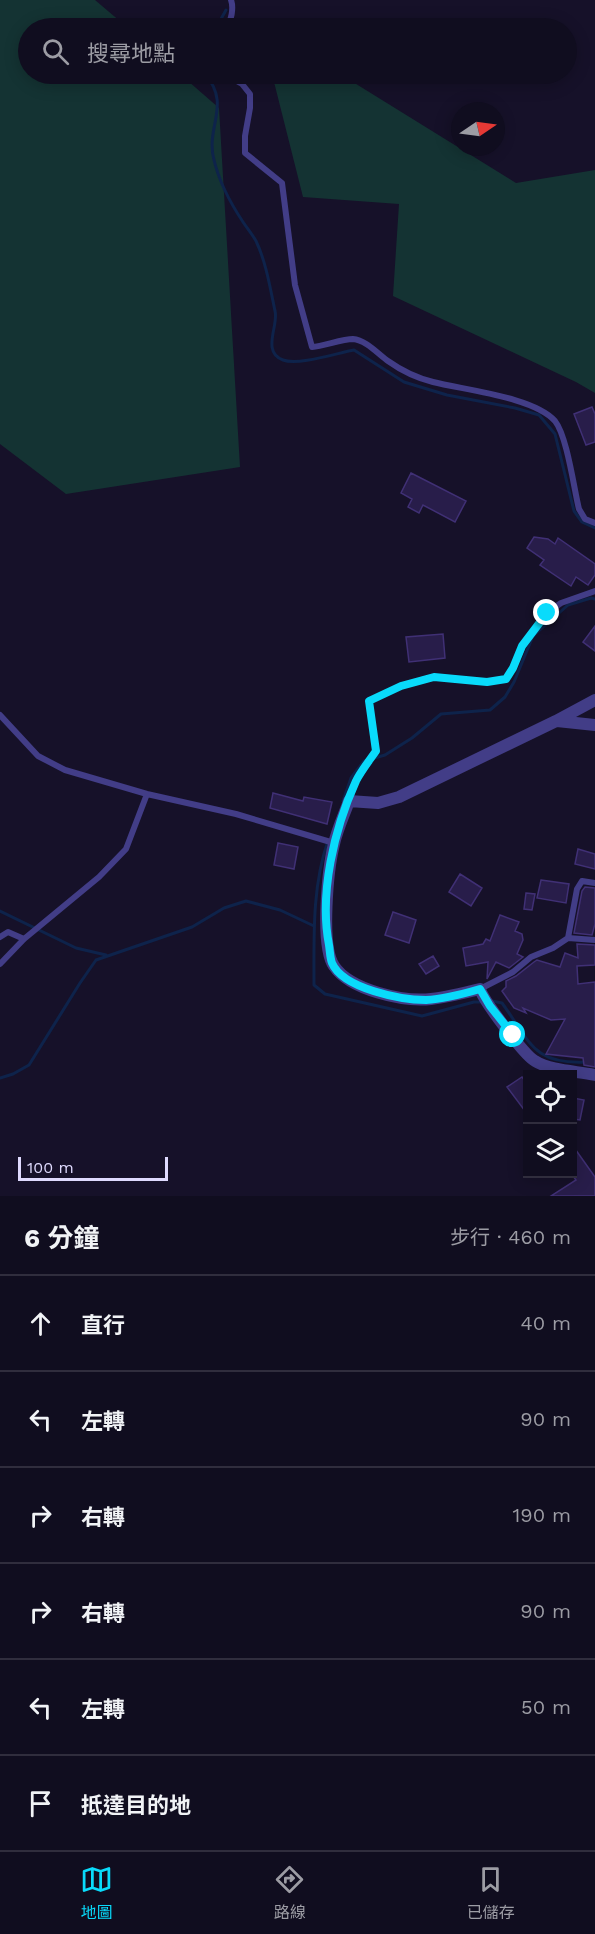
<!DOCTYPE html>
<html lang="zh-TW">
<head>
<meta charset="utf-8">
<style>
	body { margin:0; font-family:"Work Sans","Noto Sans TC",sans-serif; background:#191628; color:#f1f3f6 }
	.controls { position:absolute; right:18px; bottom:18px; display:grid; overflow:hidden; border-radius:0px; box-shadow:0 3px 15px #0003 }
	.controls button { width:54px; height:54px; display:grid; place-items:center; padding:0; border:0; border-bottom:2px solid #302d3d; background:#100d1f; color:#f1f3f6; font:30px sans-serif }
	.compass { position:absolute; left:451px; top:102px; width:54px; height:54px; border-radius:50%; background:#100d1f; box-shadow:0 3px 15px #0003; rotate:77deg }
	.scale { position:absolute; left:18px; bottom:15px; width:150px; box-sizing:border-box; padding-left:6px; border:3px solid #dfdafe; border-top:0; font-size:16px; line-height:21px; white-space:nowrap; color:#dfdafe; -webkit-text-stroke:4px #161129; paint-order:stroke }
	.stop { position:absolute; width:18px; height:18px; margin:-14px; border:4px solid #09dbfb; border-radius:50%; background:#fff }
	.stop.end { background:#09dbfb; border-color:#fff; box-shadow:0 2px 6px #0008 }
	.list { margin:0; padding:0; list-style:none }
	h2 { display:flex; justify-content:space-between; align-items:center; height:78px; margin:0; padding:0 24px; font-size:26px }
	h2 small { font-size:20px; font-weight:400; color:#9c9ca4 }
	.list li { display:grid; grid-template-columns:39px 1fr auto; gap:18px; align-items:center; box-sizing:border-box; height:96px; padding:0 24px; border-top:2px solid #302d3d }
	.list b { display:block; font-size:22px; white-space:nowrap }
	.list em { font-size:20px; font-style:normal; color:#9c9ca4 }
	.icon { flex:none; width:33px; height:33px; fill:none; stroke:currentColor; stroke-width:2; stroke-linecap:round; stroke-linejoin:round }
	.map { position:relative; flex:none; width:595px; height:1196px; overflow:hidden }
	.search { position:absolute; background:#100d1f; box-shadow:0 3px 15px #0003; left:18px; right:18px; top:18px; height:66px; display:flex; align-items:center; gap:15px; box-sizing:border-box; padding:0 21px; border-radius:33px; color:#9c9ca4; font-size:22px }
	.sheet { height:654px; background:#100d1f }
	nav { display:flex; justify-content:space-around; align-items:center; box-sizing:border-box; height:84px; border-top:2px solid #302d3d; background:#100d1f; font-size:16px; color:#9c9ca4 }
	nav a { display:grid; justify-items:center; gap:3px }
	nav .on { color:#09dbfb }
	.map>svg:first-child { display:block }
	.green { fill:#143333 }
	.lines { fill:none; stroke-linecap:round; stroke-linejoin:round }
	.stream { stroke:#0e234b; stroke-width:3 }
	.building { fill:#281d4a; stroke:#403075; stroke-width:1.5 }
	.lane { stroke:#423d87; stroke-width:6 }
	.street { stroke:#423d87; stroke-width:12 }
	.route { stroke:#09dbfb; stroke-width:8 }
</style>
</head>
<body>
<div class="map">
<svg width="595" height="1196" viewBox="0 0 595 1196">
	<rect width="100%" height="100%" fill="#161129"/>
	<path class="green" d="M0,0H95L128,28H28V74H180L219,108L240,467L66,494L0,444Z
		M272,74H340L516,183L595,170V393L576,382L393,296L399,204L303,197Z"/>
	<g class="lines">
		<path class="stream" d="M216,28L226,10
			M205,74C232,105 205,127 214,160C219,181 231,204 243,222C247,228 252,234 256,241C266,262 270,287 275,311C279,325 261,352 283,360C298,366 337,353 354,350L404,382L447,395L515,408L539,415L555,434L574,511L582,522L595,528
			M343,801L351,778L364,761L385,755L412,738L441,714L490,710L505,697L514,682L533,636L568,605L591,598L595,599
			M328,841C312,886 314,937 314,985L325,994L422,1016L474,1002H482
			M0,911L76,948L106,955
			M492,1001L502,1003C530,1041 532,1065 587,1062
			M0,1078L13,1074L29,1065L80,983L96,960L192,927L224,908L246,901L280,910L314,926"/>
	</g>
	<path class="building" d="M592,407L595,414V442L586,445L574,414Z
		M411,473L466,501L455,522L423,505L419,513L408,507L412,499L401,493Z
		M534,537L548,539L555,544L558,538L595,564V575L588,585L576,577L571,586L540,565L544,560L527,548Z
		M595,626V651L583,642Z
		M443,634L445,658L409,662L406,637Z
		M273,793L303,801L304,797L332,802L327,824L270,808Z
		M278,843L298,847L294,869L274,865Z
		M578,849L595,854V869L575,864Z
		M460,874L482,888L471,906L449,892Z
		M541,880L569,884L566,903L537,898Z
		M585,887L595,888V924L592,935L574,933L582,891Z
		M526,893L535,894L532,910L524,909Z
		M393,912L416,920L409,943L385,935Z
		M500,915L519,922L515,931L522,934L523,940L517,954L523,957L509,968L496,962L487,979L488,962L466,966L463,948L483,944L486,939L490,941Z
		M577,944L595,945V965L577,966L578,984L595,982V1067L584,1065L583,1058L546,1054L565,1019L551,1020L523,1008L526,1013L514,1008L502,991L506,987V981L516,976L534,962L537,960L560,967L565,953L578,958Z
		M433,956L439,966L426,974L419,964Z
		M522,1077L528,1085V1115L507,1087Z
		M573,1098L584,1100L580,1120L573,1119Z
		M573,1146L595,1177V1196H551L576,1180L573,1176Z"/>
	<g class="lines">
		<path class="lane" d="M227,28C231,21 234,8 231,0
			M224,74L242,84L250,94V108L245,136V153L282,183L295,285L312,347C324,346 342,339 353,339C366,340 378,354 388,361C402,371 417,378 433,382C464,390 534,397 555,421C567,436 574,489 579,509L585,519L595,523
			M0,715L38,756L65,770L147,794L236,814L334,843
			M349,801L356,781L376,751L369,701L401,686L434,677L487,682L506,679L513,668L523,646L547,613L561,603L595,591
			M0,937L8,932L24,939
			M568,938L595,940
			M0,964L24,939L99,877L126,849L147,794
			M480,989L513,972L531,957L553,948L568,938L577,889L582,881L595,883"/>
		<path class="street" d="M595,700L556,721L399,797L378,803L349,801C344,815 337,830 334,844C328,868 320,946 334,966C350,990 403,1002 431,999C447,997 464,993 480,989C483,1000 525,1056 535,1061C551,1071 576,1071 595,1075
			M557,721L595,725"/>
	</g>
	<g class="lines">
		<path class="route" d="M513,1035L490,1006L480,989C463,994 444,999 426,1000C402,1000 343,989 332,963C330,958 330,951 329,945C319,894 334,829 356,781C361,771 369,761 376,751L369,701L401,686L434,677L487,682L506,679L513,668L522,646L547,613"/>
	</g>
</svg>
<div class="controls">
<button><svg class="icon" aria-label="locate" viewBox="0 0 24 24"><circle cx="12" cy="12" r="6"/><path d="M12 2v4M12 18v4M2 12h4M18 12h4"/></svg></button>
<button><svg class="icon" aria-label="layers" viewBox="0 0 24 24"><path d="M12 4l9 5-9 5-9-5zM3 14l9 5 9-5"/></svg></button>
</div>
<svg class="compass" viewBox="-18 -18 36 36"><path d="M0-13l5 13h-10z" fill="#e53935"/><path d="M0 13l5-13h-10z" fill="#9c9ca4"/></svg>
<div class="scale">100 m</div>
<div class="stop" style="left:513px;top:1035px"></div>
<div class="stop end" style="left:547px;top:613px"></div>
<div class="search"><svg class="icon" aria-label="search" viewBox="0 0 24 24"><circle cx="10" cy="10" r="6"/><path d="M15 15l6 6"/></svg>搜尋地點</div>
</div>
<section class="sheet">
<h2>6 分鐘<small>步行 · 460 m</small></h2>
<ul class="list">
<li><svg class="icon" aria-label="ahead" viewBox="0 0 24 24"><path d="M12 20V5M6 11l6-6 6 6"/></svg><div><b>直行</b></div><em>40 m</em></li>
<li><svg class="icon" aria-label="left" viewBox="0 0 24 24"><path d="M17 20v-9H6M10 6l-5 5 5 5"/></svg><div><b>左轉</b></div><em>90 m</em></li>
<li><svg class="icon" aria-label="right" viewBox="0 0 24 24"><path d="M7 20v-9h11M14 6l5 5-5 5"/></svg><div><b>右轉</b></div><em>190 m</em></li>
<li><svg class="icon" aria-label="right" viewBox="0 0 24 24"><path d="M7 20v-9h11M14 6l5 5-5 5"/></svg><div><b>右轉</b></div><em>90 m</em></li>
<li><svg class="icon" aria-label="left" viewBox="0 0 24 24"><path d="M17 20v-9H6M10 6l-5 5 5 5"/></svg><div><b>左轉</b></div><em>50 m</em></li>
<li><svg class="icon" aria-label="arrive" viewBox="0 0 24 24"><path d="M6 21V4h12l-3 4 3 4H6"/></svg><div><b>抵達目的地</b></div></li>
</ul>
</section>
<nav>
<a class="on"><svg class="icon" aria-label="map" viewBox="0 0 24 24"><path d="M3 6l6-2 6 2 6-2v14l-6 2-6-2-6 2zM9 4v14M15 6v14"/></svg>地圖</a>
<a><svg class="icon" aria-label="directions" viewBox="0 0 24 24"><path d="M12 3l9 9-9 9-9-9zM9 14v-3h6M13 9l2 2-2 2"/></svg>路線</a>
<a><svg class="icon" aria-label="saved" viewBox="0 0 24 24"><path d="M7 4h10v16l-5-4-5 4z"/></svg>已儲存</a>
</nav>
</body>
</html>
